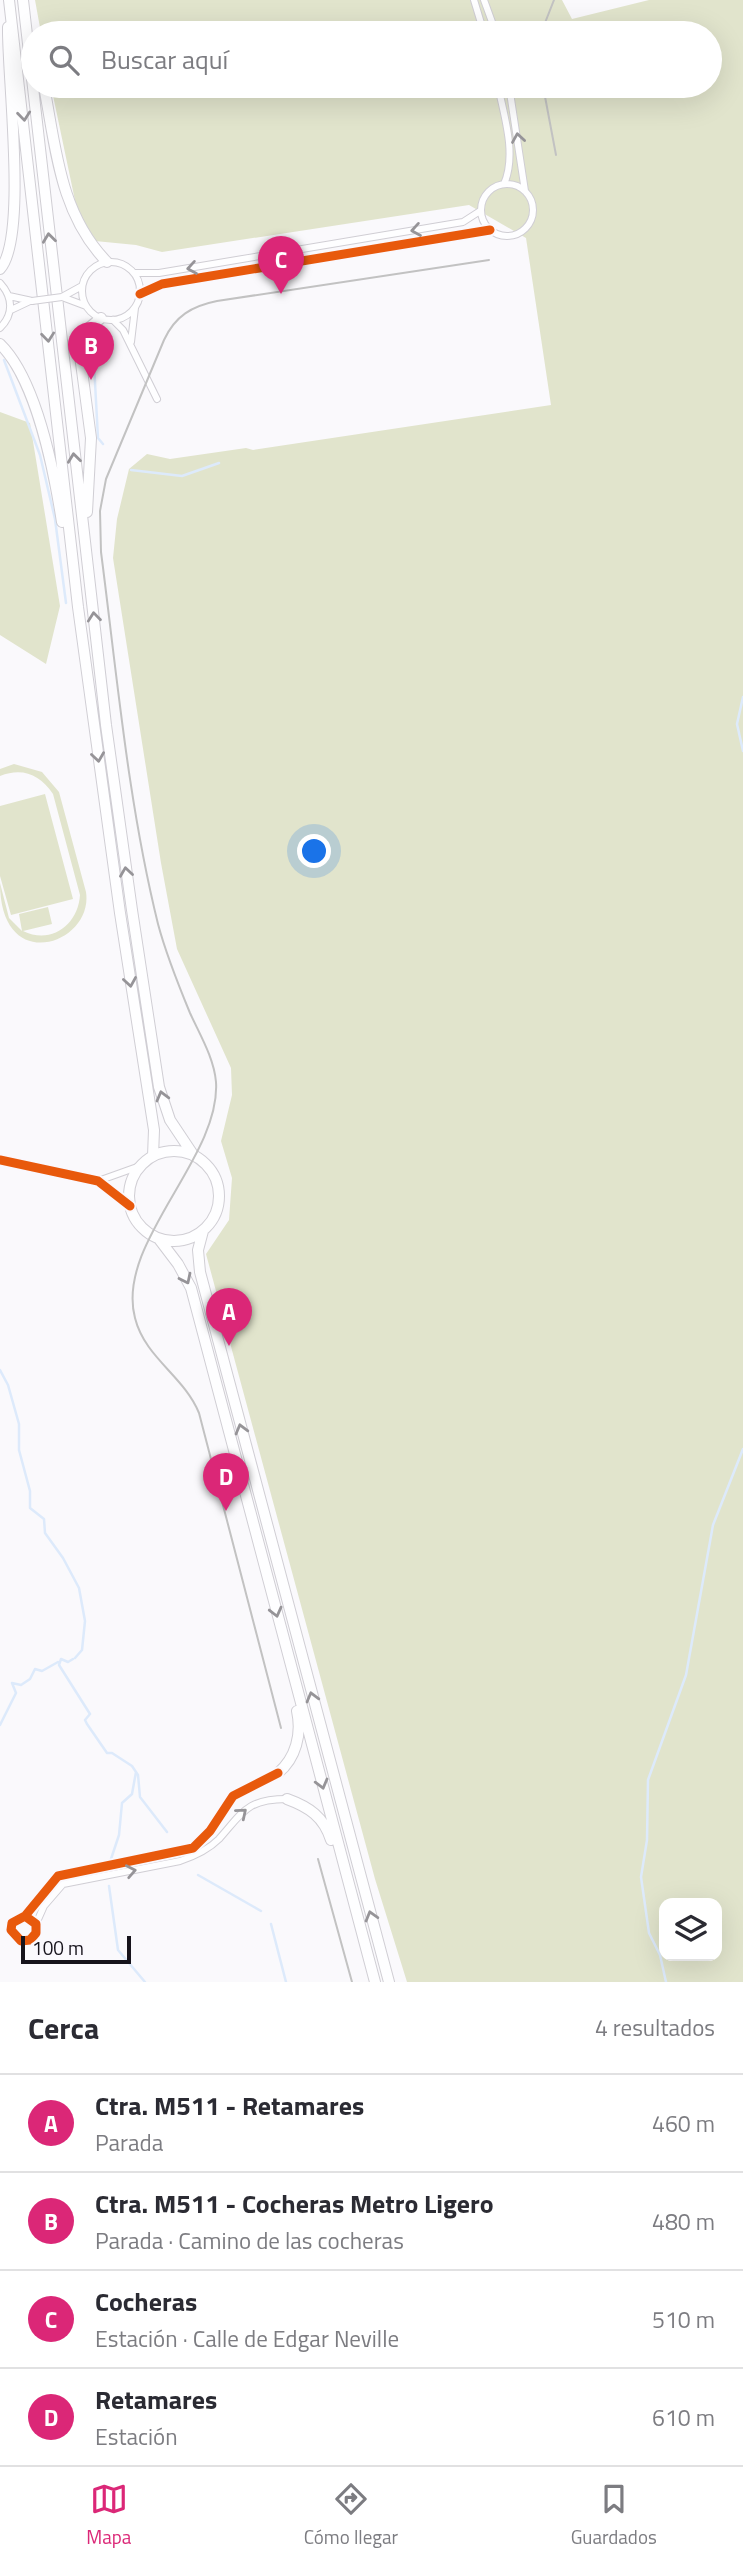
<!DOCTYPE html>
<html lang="es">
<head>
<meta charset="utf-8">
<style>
	body { margin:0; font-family:"Titillium Web",sans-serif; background:#f7f7f7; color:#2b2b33 }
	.controls { position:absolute; right:21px; bottom:21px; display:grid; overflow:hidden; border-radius:14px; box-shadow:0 7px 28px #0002 }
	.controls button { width:63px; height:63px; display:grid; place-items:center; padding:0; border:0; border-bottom:2px solid #e1e1e2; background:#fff; color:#2b2b33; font:35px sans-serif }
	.scale { position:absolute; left:21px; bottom:18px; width:110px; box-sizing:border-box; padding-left:7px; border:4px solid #16131b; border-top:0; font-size:19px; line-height:24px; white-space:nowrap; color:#16131b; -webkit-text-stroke:5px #faf8fd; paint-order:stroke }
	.you { position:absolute; left:315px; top:852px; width:24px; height:24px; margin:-18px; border:5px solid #fff; border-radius:50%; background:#1a73e8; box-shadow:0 0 0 10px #1a73e833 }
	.badge { display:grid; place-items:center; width:46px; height:46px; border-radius:50%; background:#db2777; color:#fff; font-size:23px; font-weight:700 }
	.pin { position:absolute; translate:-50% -58px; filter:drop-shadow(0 2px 4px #0008) }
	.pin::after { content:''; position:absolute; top:37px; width:24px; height:21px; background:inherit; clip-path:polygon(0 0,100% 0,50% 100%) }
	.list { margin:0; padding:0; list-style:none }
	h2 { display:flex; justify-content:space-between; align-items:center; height:91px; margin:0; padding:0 28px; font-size:30px }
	h2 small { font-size:23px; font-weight:400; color:#7c7c81 }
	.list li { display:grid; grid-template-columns:46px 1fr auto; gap:21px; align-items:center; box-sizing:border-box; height:98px; padding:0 28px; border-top:2px solid #e1e1e2 }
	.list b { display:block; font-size:26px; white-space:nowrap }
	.list p { margin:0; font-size:23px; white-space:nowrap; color:#7c7c81 }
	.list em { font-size:23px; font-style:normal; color:#7c7c81 }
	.icon { flex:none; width:38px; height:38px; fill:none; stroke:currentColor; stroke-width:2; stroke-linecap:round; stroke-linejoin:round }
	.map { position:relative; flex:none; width:743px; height:1982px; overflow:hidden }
	.search { position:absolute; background:#fff; box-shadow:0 7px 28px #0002; left:21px; right:21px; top:21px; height:77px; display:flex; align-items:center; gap:18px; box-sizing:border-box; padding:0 24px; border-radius:38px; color:#7c7c81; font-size:26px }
	.sheet { height:483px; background:#fff }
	nav { display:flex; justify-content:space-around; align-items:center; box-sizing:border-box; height:98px; border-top:2px solid #e1e1e2; background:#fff; font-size:19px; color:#7c7c81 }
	nav a { display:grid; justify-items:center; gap:4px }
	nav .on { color:#db2777 }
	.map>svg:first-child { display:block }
	.green { fill:#e1e4cc; fill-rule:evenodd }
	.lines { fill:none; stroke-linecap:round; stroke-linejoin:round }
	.stream { stroke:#ddeafb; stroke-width:2.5 }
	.street-casing { stroke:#d0ced4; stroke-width:8 }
	.highway-casing { stroke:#d0ced4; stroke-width:12 }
	.street { stroke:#fefeff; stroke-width:6 }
	.highway { stroke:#fefeff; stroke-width:10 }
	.tram { stroke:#c2c2c2; stroke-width:2 }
	.street-bridge-casing { stroke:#d0ced4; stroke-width:8; stroke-linecap:butt }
	.street-bridge { stroke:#fefeff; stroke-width:6 }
	.cycleway-casing { stroke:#faf8fd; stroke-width:13 }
	.cycleway { stroke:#e8590c; stroke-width:9 }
	.oneway { stroke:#969498 }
</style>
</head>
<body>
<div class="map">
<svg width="743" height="1982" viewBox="0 0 743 1982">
	<rect width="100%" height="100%" fill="#faf9fc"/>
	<path class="green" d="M35,0H562L572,19L649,0H743V1982H407L375,1879L206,1254L229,1220L232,1178L221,1141L232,1095L231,1068L177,949L161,863L113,558L117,519L129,469L147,454L170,459L246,448L253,450L551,405L526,238L469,205L162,252L136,245L95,241L77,210L51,86H710V33H41ZM664,1903H717V1956H664Z
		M0,412L30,423L60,606L46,664L0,635Z
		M14,764L42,772L59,792L86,892C94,944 0,977 0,883L9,918L22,931L19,914L48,907L52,924L23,931C51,945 78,925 80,895L53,794C40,775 23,767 0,776V769Z
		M45,794L73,899L11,915L0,876V806Z"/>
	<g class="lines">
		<path class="stream" d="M4,360L40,455L55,519L66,603
			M103,444L98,438L94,364L102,350L112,347
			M131,470L182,476L219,463
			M743,697L737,724L743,751
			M0,1370L8,1385L19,1424V1450L30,1491V1508L44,1519L45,1533L63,1558L79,1588L85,1621L82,1650L75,1658
			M73,1659L68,1662L61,1659L59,1665L90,1714L85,1720L87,1724L107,1753H112L132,1766L138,1775L140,1797L167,1832
			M0,1725L16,1693L12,1683L21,1685L30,1679L35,1669L42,1671L58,1662
			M111,1859L119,1835L122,1803L132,1794L136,1772
			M198,1875L261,1911
			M109,1886L118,1950L145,1982
			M271,1924L286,1982
			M666,1982L660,1955L649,1933L641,1877L647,1840L648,1780L686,1675L713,1525L743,1449"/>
		<g class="street-casing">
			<path id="street" d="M474,0L484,33
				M484,0L496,33
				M498,86C504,116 517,154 504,184
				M509,86L525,191
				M481 210a26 26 0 1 1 52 0a26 26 0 1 1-52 0Z
				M82 291a29 29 0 1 1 58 0a29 29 0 1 1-58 0Z
				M134,273H159L463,222L480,211
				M0,283C13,297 14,314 0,328
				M140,294L162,284L490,230
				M9,296L32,301
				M62,297L86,306
				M62,297L82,286
				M11,310L30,301
				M113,320L123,330L157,399
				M131,342L135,308
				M0,1160L98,1181L130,1206
				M98,1181L140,1166
				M25,1916L36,1924V1933L30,1940L21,1941L11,1930L12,1923L25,1916L58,1876L193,1848L210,1831L233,1796L278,1773
				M36,1924L44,1906L63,1884L180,1861C195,1856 208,1850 219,1839C243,1812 247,1799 287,1799"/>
		</g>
		<g class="highway-casing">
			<path id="highway" d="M9,0L78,607L120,913L154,1130L153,1156
				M23,0L106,725L132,910L159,1087L170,1120L194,1156
				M44,86C56,149 60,214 107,262
				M0,269C28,238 7,75 8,27
				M0,344C36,379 54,471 62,522
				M87,512L91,438L79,348L84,332L101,318
				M129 1196a45 45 0 1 1 90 0a45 45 0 1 1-90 0Z
				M203,1231L198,1250L200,1272L389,1982
				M159,1239L178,1264L191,1288L375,1982
				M278,1773C296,1758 302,1734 297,1711
				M287,1799C309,1807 324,1817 331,1840"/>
		</g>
		<use href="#street" class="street"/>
		<use href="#highway" class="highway"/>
		<path class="tram" d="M541,33L554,0
			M543,86L556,155
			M281,1728L199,1413C184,1376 145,1358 135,1318C115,1243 221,1158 216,1082C214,1058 200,1035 190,1013C178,984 166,954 158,924C128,803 117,675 101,552L100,511L106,479L164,340C175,316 192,306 217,301L489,260
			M318,1859L352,1982"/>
		<g class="street-bridge-casing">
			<path id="street-bridge" d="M32,301L62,297"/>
		</g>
		<use href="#street-bridge" class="street-bridge"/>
		<g class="cycleway-casing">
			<path id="cycleway" d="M140,294L162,284L490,230
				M0,1160L98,1181L130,1206
				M25,1916L36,1924V1933L30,1940L21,1941L11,1930L12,1923L25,1916L58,1876L193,1848L210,1831L233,1796L278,1773"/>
		</g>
		<use href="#cycleway" class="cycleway"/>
	</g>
	<defs><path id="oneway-chevron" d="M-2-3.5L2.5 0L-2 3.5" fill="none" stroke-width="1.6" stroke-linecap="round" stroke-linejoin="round" transform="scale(1.75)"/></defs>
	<g class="oneway">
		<use href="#oneway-chevron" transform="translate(24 116) rotate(84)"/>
		<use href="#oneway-chevron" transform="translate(518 138) rotate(-99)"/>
		<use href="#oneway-chevron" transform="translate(416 230) rotate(170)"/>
		<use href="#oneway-chevron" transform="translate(49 238) rotate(-97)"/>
		<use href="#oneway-chevron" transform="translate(192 268) rotate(170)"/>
		<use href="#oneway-chevron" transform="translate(48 337) rotate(84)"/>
		<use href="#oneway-chevron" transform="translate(74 458) rotate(-97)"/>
		<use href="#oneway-chevron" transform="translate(94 617) rotate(-96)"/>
		<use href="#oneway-chevron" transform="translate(98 757) rotate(82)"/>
		<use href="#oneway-chevron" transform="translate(126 872) rotate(-98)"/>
		<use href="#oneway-chevron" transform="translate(130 982) rotate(81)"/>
		<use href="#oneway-chevron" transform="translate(162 1096) rotate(-105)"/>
		<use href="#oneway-chevron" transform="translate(186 1279) rotate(64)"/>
		<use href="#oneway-chevron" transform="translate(241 1429) rotate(-105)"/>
		<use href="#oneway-chevron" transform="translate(276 1612) rotate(76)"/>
		<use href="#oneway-chevron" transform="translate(312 1697) rotate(-105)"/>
		<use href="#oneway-chevron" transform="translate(322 1784) rotate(75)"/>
		<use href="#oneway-chevron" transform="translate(242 1813) rotate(-40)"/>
		<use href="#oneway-chevron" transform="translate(131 1871) rotate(-11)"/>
		<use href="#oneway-chevron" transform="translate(371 1916) rotate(-106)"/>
	</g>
</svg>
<div class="controls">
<button><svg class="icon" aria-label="layers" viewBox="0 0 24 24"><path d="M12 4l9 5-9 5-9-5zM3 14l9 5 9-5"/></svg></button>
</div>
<div class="scale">100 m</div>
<div class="you"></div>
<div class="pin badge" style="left:229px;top:1346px">A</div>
<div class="pin badge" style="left:91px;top:380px">B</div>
<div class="pin badge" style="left:281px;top:294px">C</div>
<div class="pin badge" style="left:226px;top:1511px">D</div>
<div class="search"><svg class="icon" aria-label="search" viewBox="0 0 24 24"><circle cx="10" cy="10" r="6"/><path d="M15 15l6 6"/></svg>Buscar aquí</div>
</div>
<section class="sheet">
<h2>Cerca<small>4 resultados</small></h2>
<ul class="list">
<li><span class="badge">A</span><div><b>Ctra. M511 - Retamares</b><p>Parada</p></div><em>460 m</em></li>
<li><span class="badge">B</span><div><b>Ctra. M511 - Cocheras Metro Ligero</b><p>Parada · Camino de las cocheras</p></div><em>480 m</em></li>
<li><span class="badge">C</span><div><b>Cocheras</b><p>Estación · Calle de Edgar Neville</p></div><em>510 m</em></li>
<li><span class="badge">D</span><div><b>Retamares</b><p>Estación</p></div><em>610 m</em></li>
</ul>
</section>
<nav>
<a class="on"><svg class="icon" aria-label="map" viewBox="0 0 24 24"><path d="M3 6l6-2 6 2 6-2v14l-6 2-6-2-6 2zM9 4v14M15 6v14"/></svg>Mapa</a>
<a><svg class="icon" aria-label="directions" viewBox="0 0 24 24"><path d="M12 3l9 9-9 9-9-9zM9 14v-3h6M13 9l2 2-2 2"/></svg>Cómo llegar</a>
<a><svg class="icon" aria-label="saved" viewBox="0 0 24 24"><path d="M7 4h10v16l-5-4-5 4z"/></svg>Guardados</a>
</nav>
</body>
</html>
